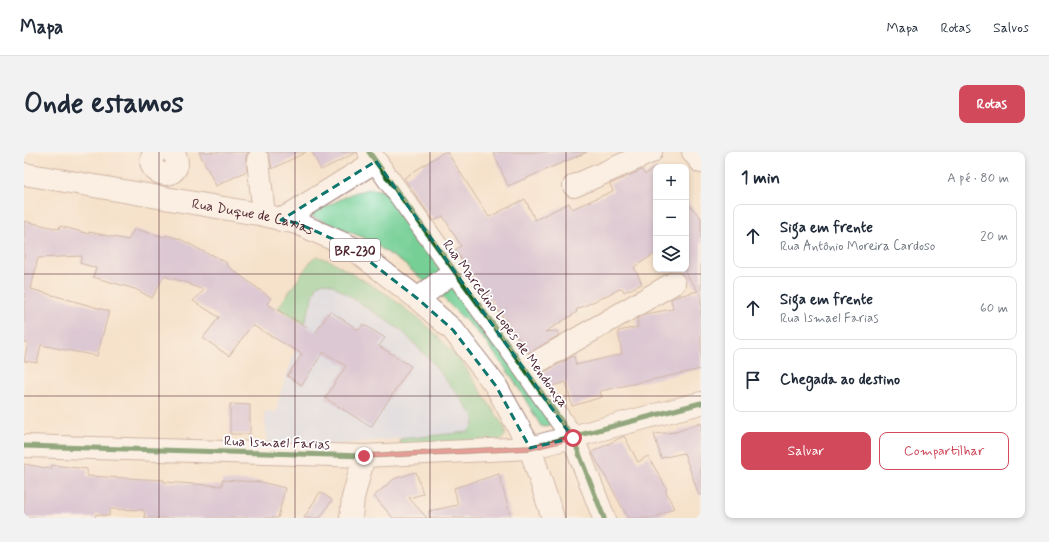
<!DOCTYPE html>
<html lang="pt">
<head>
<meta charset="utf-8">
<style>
	body { margin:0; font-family:Mynerve,sans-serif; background:#f2f2f3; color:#1f2937 }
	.controls { position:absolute; right:12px; top:12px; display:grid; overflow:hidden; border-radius:8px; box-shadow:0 2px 6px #0003 }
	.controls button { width:36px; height:36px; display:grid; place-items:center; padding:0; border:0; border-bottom:1px solid #e0e1e3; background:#fff; color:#1f2937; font:20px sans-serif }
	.stop { position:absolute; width:12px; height:12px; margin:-9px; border:3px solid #d1495b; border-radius:50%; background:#fff }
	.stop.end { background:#d1495b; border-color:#fff; box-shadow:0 1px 4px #0008 }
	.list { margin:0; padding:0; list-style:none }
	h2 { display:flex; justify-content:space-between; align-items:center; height:52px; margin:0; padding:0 16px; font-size:17px }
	h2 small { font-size:13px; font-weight:400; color:#747a83 }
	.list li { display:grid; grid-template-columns:26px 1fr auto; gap:12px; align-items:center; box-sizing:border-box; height:64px; margin:0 8px 8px; padding:0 8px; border:1px solid #e0e1e3; border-radius:8px }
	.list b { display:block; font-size:15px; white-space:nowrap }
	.list p { margin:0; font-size:13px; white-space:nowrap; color:#747a83 }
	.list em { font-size:13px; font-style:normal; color:#747a83 }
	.actions { display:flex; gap:8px; padding:12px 16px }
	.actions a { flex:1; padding:9px 0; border:1px solid #d1495b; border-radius:8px; text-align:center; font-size:14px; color:#d1495b }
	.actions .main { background:#d1495b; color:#fff }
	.icon { flex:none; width:22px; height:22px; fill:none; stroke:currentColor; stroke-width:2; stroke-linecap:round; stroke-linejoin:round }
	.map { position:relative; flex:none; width:677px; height:366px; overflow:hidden; border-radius:8px }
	header { display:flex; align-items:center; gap:24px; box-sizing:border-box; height:56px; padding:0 20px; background:#fff; border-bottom:1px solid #e0e1e3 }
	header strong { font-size:19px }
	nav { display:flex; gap:22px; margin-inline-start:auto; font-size:14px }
	.intro { display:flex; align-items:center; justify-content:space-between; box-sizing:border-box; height:96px; padding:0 24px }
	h1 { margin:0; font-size:28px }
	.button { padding:10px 18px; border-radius:8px; background:#d1495b; color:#fff; font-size:14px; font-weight:700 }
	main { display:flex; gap:24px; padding:0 24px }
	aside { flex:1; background:#fff; border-radius:8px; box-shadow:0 2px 6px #0003 }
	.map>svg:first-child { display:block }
	.built { fill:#cddbfa }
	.green { fill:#76cf95; stroke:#607760 }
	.building { fill:#bda8dc }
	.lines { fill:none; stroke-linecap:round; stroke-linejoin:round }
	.minor-casing { stroke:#a0807b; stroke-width:24 }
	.major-casing { stroke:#a0807b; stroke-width:24 }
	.minor { stroke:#fff; stroke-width:22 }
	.major { stroke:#fff; stroke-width:22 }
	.cycleway-casing { stroke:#fff; stroke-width:8 }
	.cycleway { stroke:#1b5e20; stroke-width:5 }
	.route { stroke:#d1495b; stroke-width:5 }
	.marked { fill:none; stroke:#0f766e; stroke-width:3; stroke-dasharray:8 5; stroke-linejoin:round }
	.grid { fill:none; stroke:#4a1f2b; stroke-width:1; stroke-opacity:0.55 }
	.labels { text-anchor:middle; stroke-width:3.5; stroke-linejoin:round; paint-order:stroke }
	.shield { fill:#fff; stroke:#80626b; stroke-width:1 }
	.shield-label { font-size:13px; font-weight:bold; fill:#4a1f2b }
	.street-label { font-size:14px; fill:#4a1f2b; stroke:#fff }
</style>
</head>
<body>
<header>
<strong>Mapa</strong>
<nav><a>Mapa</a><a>Rotas</a><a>Salvos</a></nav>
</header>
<div class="intro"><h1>Onde estamos</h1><a class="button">Rotas</a></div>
<main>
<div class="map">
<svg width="677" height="366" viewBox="0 0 677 366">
	<rect width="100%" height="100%" fill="#fff"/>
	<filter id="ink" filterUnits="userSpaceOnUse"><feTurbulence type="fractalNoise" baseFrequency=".025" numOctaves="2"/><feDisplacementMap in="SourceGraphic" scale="8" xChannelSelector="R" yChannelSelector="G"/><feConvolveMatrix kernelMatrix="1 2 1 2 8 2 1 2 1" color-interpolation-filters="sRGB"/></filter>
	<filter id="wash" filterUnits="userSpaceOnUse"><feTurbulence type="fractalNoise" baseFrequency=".012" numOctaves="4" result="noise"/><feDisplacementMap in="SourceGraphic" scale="16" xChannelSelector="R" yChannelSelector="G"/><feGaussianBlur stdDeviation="0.9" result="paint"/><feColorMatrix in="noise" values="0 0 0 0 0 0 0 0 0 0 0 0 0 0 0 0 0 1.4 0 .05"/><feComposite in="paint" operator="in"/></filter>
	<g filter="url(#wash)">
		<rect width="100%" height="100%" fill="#f6e2cb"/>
		<path class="built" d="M300,130L309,133L378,179L408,210L449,263L451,267L448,276L443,280L245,299L240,260H253L254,249L293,133Z"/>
		<path class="green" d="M346,37L356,38L365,43L527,268L526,273L522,275L517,274L488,225L458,185L412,139L379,111L343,87L284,63L332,40Z
			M293,104L307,109L364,143L407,177L439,212L481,276V284L472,293L379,294L376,291V287L443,280C449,275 452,270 449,263L408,210L378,179L309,133L300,130L293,133L280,172L254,156L288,107Z"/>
		<g id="blocks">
			<path class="building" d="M175,0H225L222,3V9L223,19L192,34Z
				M243,0H282L248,17L246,7Z
				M288,0H333L297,18Z
				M420,0H423L465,65L501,47L511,68L545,51L548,57L589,39L586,32L618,18L621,23L632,14V101L610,115L618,132L600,140L598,136L552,158L553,160L521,180L532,179L535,183L505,201L431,98L437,94L419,64L410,69L380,26Z
				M469,0H563L484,34Z
				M662,49L677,66V217L576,239L578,245L548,254L542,230L528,234L520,223V220L550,204L552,213L598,202L594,179L614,175L613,167L621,162L649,157L647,147L651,145L674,139L662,122Z
				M0,69L35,77L36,74L65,82V80L104,88L110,77L141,85L142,83L156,87L186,103L187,102L203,111L202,113L247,146L243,152L292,180L306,159L335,178L339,172L361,186L355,194L387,214L347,275L301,246L322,214L299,200L278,233L263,224L278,202L228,173L205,204L179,186L195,165L169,149L180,138L166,133L167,132L140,124L128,146L111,137L69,125L72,116L56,111L58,104L14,106L7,137L85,159L73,204L17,193L13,211L0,209L4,191L0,190Z
				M206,252L226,253V282H206Z
				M677,271V343H675L660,301L637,306L630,282L652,280Z
				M600,284L614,310L624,304L643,337L641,338L650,356L630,366H604L568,300Z
				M0,312L27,317L28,313L63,317V324L140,328V330L198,334V328L237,330L261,336L254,366H121L120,358L86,357L85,364L72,362L71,366H0Z
				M392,320L399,342L385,346L403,366H369L350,344L370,327Z
				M475,322L487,366H405V359L434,353L430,336Z
				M296,340L308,348L296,366H280Z"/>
		</g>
	</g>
	<g filter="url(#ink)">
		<use href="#blocks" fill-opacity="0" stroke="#a0807b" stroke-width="1"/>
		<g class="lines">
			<g class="minor-casing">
				<path id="minor" d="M132,0C115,17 149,33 153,12C153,7 151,3 148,0
					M345,0L501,217L549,286L580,366
					M669,0L677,10
					M234,8L240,63
					M550,34L627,0
					M257,68L352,9
					M394,147L430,119
					M501,217L650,131
					M0,294L340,304L506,296L677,251
					M327,366L329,346L340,304"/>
			</g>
			<g class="major-casing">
				<g id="major">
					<path id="s1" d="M0,22L240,63L273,71L327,95L394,147L429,178L472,234L506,296L529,366"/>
				</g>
			</g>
			<use href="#minor" class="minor"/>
			<use href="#major" class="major"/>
			<g class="cycleway-casing">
				<path id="cycleway" d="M345,0L501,217L549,286L580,366
					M0,294L340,304L506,296L677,251"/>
			</g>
			<use href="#cycleway" class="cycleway"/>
		</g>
	</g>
	<g class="lines" filter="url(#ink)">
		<path class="route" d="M340,304L506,296L549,286"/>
	</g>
	<path d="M0 0H677V366H0ZM352,9L549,286L506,296L472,234L429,178L394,147L327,95L273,71L257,68Z" fill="#f6e2cb" fill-opacity=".55" fill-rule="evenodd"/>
	<path class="marked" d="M352,9L549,286L506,296L472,234L429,178L394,147L327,95L273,71L257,68Z"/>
	<path class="grid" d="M135,0V366M271,0V366M406,0V366M542,0V366M0,122H677M0,244H677"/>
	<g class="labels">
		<rect class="shield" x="306" y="87" width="50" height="22" rx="3"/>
		<g class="shield-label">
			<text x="331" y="103">BR-230</text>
		</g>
		<g class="street-label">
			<text dy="5" stroke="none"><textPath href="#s1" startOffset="233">Rua Duque de Caxias</textPath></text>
			<text transform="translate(482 171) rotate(54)" y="5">Rua Marcelino Lopes de Mendonça</text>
			<text transform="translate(253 290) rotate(2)" y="5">Rua Ismael Farias</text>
		</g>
	</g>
</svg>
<div class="controls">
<button>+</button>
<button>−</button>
<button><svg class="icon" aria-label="layers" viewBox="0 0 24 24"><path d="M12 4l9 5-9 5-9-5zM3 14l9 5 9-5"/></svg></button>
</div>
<div class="stop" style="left:549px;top:286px"></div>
<div class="stop end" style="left:340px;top:304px"></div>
</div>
<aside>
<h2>1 min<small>A pé · 80 m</small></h2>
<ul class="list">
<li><svg class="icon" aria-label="ahead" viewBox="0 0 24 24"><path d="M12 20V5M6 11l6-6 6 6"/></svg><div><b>Siga em frente</b><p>Rua Antônio Moreira Cardoso</p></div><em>20 m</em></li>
<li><svg class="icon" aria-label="ahead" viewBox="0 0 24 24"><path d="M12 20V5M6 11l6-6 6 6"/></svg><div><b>Siga em frente</b><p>Rua Ismael Farias</p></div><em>60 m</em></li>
<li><svg class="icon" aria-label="arrive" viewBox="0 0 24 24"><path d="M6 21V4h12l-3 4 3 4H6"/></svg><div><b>Chegada ao destino</b></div></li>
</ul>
<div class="actions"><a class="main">Salvar</a><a>Compartilhar</a></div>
</aside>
</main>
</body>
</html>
